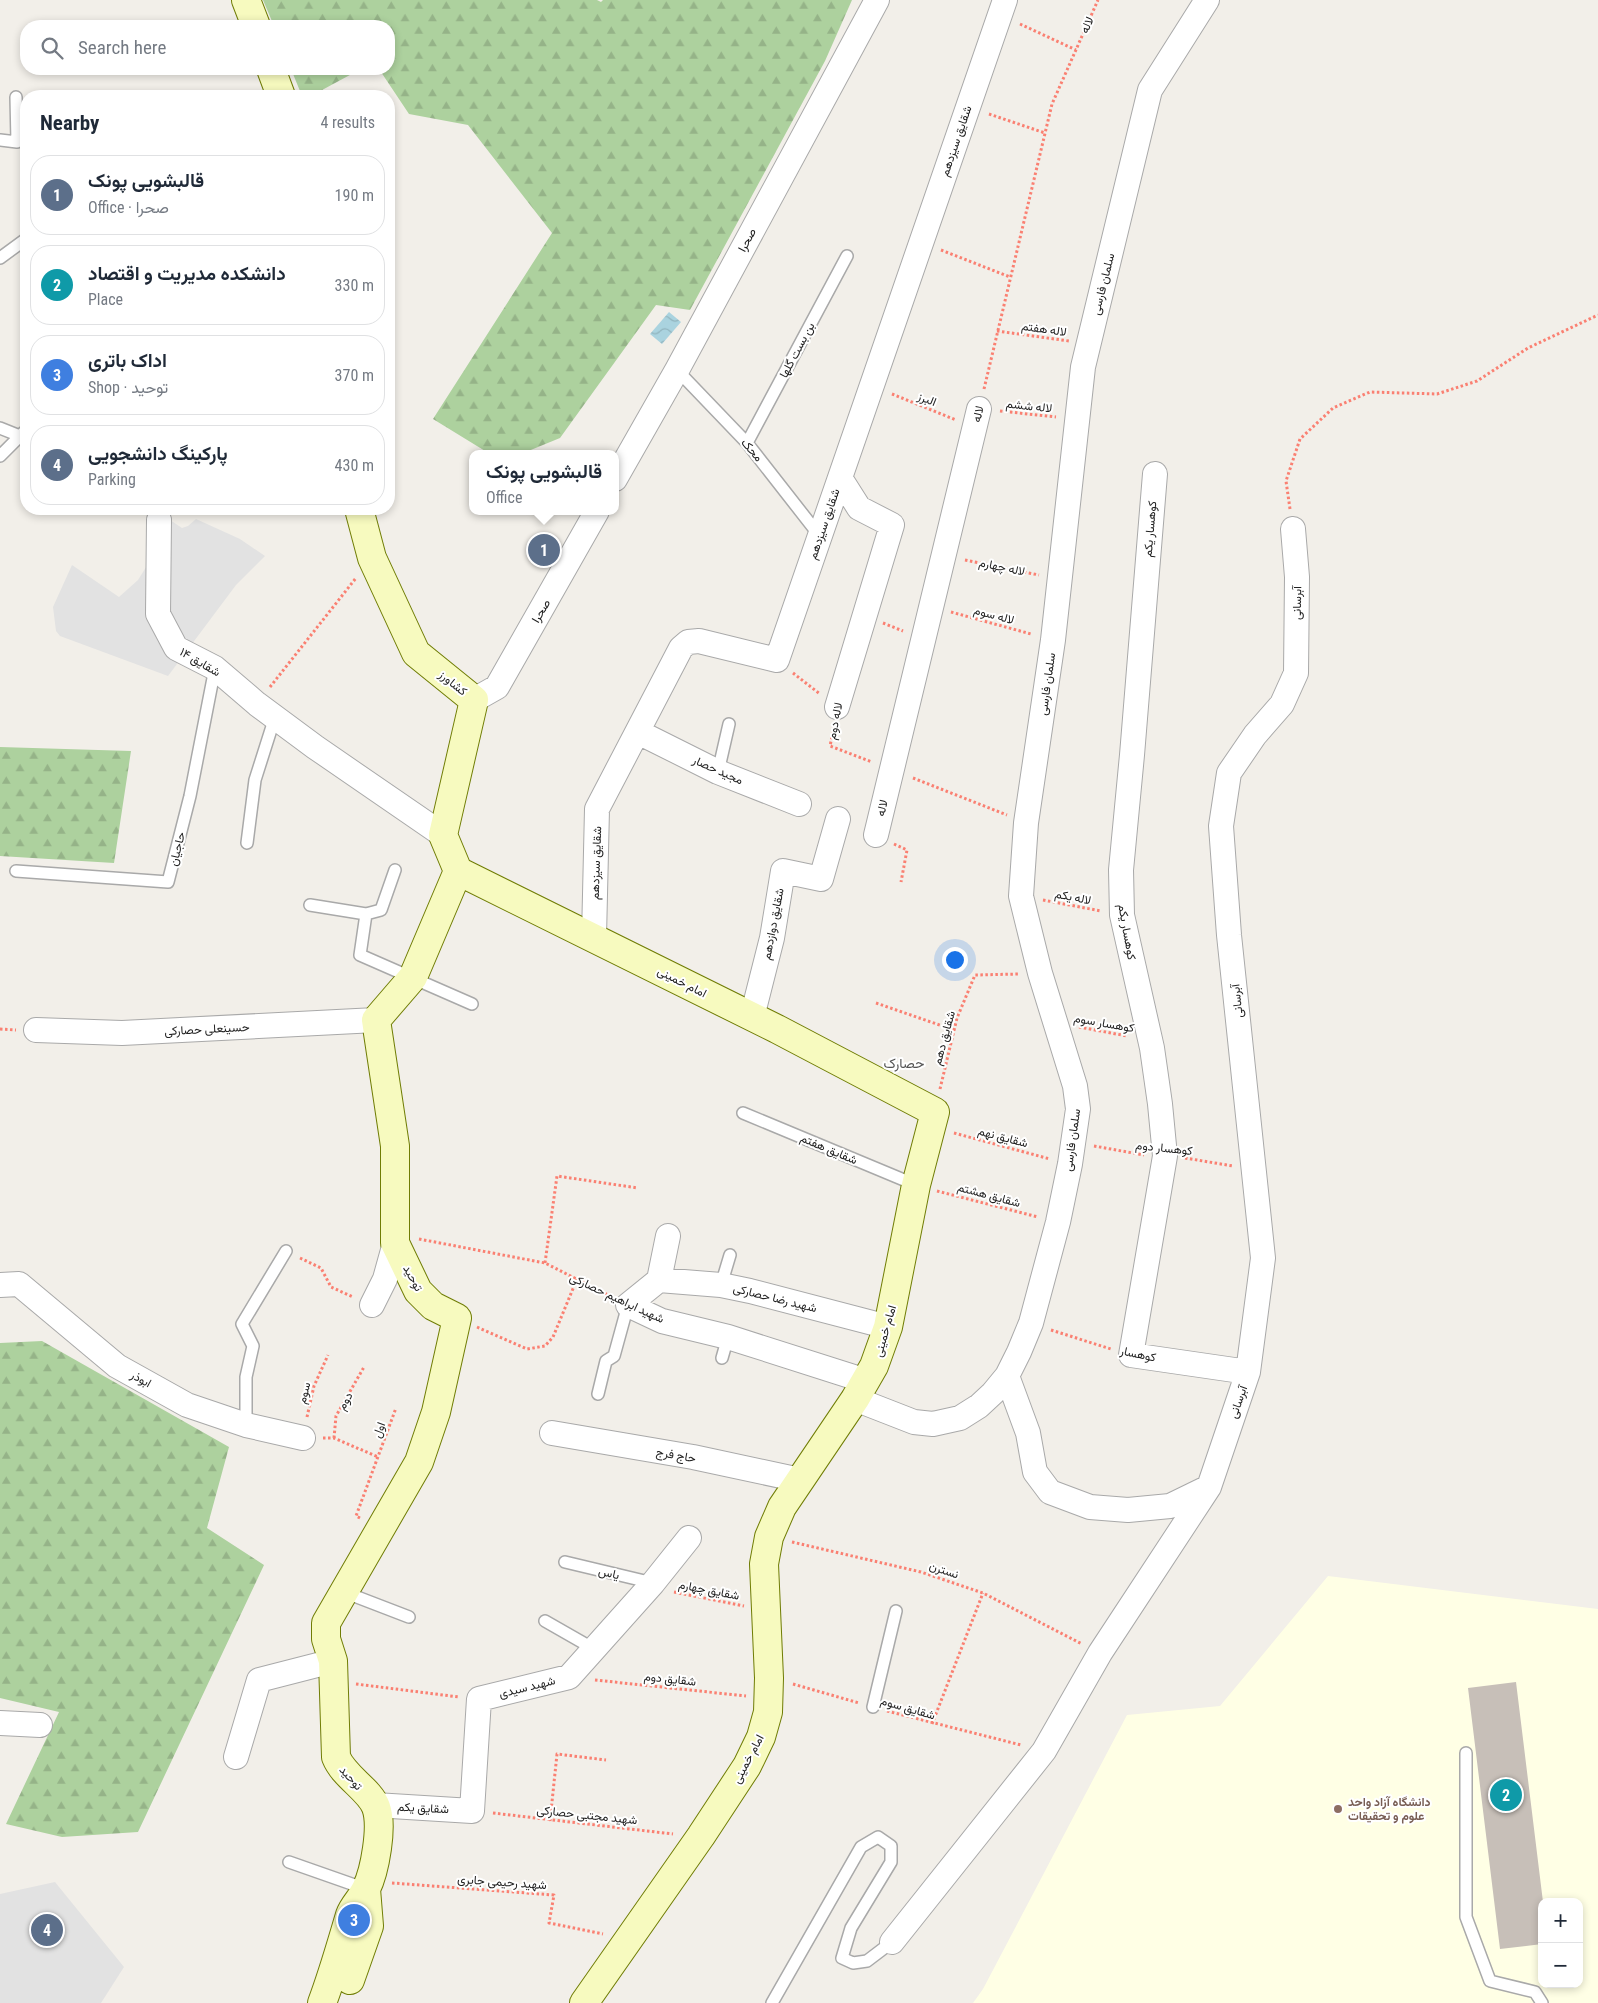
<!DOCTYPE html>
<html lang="en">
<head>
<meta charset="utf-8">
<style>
	body { margin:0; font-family:"Roboto Condensed",Vazirmatn,sans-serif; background:#f6f6f7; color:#1f2937 }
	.controls { position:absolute; right:15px; bottom:15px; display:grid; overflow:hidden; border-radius:10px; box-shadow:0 2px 8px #0003 }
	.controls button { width:45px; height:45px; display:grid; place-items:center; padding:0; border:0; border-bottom:1px solid #e0e1e3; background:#fff; color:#1f2937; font:25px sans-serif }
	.you { position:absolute; left:954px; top:959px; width:18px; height:18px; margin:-12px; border:4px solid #fff; border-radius:50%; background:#1a73e8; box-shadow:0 0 0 8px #1a73e833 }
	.badge { display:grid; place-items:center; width:32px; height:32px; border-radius:50%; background:#0b8043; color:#fff; font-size:16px; font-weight:700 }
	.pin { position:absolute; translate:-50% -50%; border:2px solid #fff; box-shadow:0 1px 5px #0006 }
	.popup { position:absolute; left:469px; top:450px; width:150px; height:65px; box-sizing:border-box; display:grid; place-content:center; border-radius:10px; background:#fff; filter:drop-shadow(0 1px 4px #0005); font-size:16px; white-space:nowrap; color:#747a83 }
	.popup b { font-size:19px; color:#1f2937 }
	.popup::after { content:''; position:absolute; left:50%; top:100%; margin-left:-10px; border:10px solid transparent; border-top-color:#fff }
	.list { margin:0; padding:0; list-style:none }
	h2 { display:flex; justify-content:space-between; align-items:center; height:65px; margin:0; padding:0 20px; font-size:21px }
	h2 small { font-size:16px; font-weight:400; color:#747a83 }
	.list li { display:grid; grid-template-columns:32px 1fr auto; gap:15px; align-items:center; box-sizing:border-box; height:80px; margin:0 10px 10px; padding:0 10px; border:1px solid #e0e1e3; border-radius:20px }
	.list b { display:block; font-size:19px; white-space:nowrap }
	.list p { margin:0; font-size:16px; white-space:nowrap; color:#747a83 }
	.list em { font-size:16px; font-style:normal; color:#747a83 }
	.icon { flex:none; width:28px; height:28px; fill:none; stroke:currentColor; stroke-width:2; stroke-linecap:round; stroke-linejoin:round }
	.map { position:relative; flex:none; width:1598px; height:2003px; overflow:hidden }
	.search { position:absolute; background:#fff; box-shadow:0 2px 8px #0003; left:20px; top:20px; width:375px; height:55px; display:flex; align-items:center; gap:12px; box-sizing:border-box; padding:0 18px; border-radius:20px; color:#747a83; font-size:19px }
	.panel { position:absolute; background:#fff; box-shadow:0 2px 8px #0003; left:20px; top:90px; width:375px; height:425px; border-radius:20px }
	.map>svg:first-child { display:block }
	.education { fill:#ffffe5; fill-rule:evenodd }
	.forest { fill:url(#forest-firs) }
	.parking { fill:#e2e2e2 }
	.water { fill:url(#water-waves) }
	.building { fill:#c7bfb8 }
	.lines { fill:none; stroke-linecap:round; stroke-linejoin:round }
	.lane-casing { stroke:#a9a9a9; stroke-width:14 }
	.street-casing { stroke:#a9a9a9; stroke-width:26 }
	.secondary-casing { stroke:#707d05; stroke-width:30 }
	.path { stroke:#fa8072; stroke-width:3; stroke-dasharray:2.5 2.5; stroke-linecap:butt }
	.lane { stroke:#fff; stroke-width:11 }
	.street { stroke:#fff; stroke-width:24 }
	.secondary { stroke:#f7fabf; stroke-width:28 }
	.education-dot { fill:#8d6e63; stroke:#fff; stroke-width:2 }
	.labels { text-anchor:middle; stroke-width:4; stroke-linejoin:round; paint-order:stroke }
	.street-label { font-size:12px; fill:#222; stroke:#fff }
	.education-label { font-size:12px; font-weight:bold; fill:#785e54; stroke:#fff; text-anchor:start }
	.neighbourhood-label { font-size:14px; fill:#555; stroke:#fff }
</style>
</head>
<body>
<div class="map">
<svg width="1598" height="2003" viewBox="0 0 1598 2003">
	<defs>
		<pattern id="forest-firs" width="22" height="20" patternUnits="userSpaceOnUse" patternTransform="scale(1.25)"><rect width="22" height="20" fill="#add19e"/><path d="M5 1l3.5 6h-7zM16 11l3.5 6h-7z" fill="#95b388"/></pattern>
		<pattern id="water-waves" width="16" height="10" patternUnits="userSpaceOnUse" patternTransform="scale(1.25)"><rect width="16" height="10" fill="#aad3df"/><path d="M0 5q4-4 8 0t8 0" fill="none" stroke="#92b5bf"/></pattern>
	</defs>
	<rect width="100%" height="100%" fill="#f2efe9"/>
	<path class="education" d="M1328,1576L1598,1609V2003H973L983,1989L1127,1715L1220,1706ZM1542,1902H1579V1984H1542Z"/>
	<path class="forest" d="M263,0H597L601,2L603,0H852L825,61L690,310L656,305L560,438L521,454H490L433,419L552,233L468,125L409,114L379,69H389V26H274Z
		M291,69H361L311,96H302Z
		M0,747L131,751L114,863L0,856Z
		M42,1341L229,1447L207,1528L264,1565L138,1832L62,1837L6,1824L59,1712L0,1698V1343Z"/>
	<path class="parking" d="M167,518L182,528L188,526L196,519L240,539L265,556L236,585L168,676L60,636L56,631L53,607L72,565L119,597L138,580L153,556L146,550Z
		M55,1882L124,1967L101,2003H0V1894Z"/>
	<path class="water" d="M669,312L681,322L662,344L650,334Z"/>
	<path class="building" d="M1516,1682L1543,1902H1542V1944L1500,1949L1468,1688Z"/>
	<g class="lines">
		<g class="lane-casing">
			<path id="lane" d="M0,140L17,142L16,97
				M0,258L26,239
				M677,370L747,443L819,535
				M0,428L20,436
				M747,443L847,256
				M0,456L26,430
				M718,772L729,724
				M247,843L255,780L275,717
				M16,871L168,882L190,796L215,668
				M310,905L366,914L360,955L472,1004
				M366,914L381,910L395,870
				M743,1113L916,1185
				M721,1285L730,1255
				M722,1358L728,1337
				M598,1394L606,1361L614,1356L628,1305
				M246,1425V1377L253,1346L242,1324L286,1251
				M565,1562L653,1583
				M344,1592L409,1617
				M545,1621L594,1649
				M873,1707L896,1611
				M1466,1753V1917L1490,1981L1535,1992L1542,2003
				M289,1862L366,1889
				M772,2003L861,1847L878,1837L891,1846V1862L851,1928L842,1958L853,1963L867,1961L892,1942"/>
		</g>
		<g class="street-casing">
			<path id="street" d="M1155,474L1132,755L1121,870L1122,915L1152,1048L1160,1104L1165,1156L1131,1355L1248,1372
				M615,479L677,370L877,0
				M159,520L158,614L176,648L215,668L257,704L315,747L443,835
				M474,700L497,687L597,511
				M837,707L892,525L859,508L840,478
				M638,732L718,772L799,804
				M876,835L979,409
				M594,937L597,809L681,648L688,642L699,641L777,660L1005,0
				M752,1017L772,938L783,871L821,879L838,819
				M36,1030L122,1033L376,1020
				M668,1236L659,1280L628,1305L662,1321L728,1337L866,1381
				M659,1280L721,1285L750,1291L888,1327
				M0,1285L19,1284L117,1366L187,1405L246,1425L303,1438
				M372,1305L385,1279L395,1243
				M1007,1376L1028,1433L1035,1472L1050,1492L1090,1507L1128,1510L1170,1506L1209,1487
				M855,1399L914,1422L933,1424L960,1418L979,1406L993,1393L1007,1376L1019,1352L1031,1323L1058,1222L1070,1164L1078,1109L1075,1086L1040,973L1021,896L1026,823L1053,640L1083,367L1150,90L1207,0
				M552,1433L693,1457L800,1480
				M0,1723L40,1725
				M236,1757L259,1680L333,1661
				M375,1805L472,1811L479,1699L569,1677L653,1583L689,1538
				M892,1942L1044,1751L1100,1653L1209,1487L1248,1372L1263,1258L1229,935L1221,826L1229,773L1255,735L1282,704L1296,673L1297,577L1293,529"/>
		</g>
		<g class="secondary-casing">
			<path id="secondary" d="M246,0L256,26
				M271,69L281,96
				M359,509L372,558L416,653L474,700L443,835L458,871
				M458,871L777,1029L935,1112L916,1185L888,1327L874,1366L855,1399L782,1507L769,1537L764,1564L769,1678L768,1712L761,1737L747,1766L701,1836L584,2003
				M350,1980L369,1926L366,1889
				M322,2003C333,1974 341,1945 350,1915C353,1906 362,1898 366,1889C375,1871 383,1826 376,1807C369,1789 344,1777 336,1757L333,1661L326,1639V1623L419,1462L436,1412L457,1318L433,1306L418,1291L395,1243V1146L376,1020L413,977L458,871"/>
		</g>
		<path class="path" d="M1020,24L1076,50
			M989,114L1045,133
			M941,250L1010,277
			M997,331L1069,341
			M984,389L1052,104L1098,0
			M892,394L956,420
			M1000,411L1056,417
			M1290,509L1286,481L1300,439L1333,408L1370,392L1437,394L1477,381L1528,348L1598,315
			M965,560L1039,575
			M951,612L1031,634
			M883,623L903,631
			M793,673L820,694
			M270,687L356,578
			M834,727L830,746L872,762
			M913,778L1007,815
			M894,844L907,850L901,882
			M1043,900L1101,911
			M876,1003L954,1030
			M1079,1027L1127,1036
			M0,1029L16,1030
			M940,1089L957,1018L975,975L1019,974
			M954,1133L1050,1159
			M1094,1146L1144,1155
			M1185,1158L1233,1166
			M937,1191L1038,1217
			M419,1239L545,1263L610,1296
			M300,1258L321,1268L331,1287L353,1297
			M545,1263L557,1176L638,1188
			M477,1327L527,1349L545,1346L553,1337L577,1279
			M1051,1330L1111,1349
			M307,1417L314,1386L328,1355
			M323,1438H334L378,1457
			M334,1438L336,1416L364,1367
			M360,1518L356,1516L396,1408
			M792,1542L921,1572L983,1593L1082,1644
			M674,1592L744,1606
			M595,1680L746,1696
			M356,1684L459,1697
			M793,1684L859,1703
			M887,1711L1021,1745
			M932,1724L983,1593
			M493,1813L673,1834
			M550,1821L557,1754L606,1760
			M392,1883L554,1895L549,1923L603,1934"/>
		<use href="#lane" class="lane"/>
		<use href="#street" class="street"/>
		<use href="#secondary" class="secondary"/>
	</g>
	<circle class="education-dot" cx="1338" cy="1809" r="5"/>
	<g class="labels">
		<g class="street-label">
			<text transform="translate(1087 25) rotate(-66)" y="4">لاله</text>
			<text transform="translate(956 141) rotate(-71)" y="4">شقایق سیزدهم</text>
			<text transform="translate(747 240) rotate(-62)" y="4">صحرا</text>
			<text transform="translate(1103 284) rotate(-76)" y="4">سلمان فارسی</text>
			<text transform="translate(1044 329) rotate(8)" y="4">لاله هفتم</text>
			<text transform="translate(797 350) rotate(-62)" y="4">بن بست گلها</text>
			<text transform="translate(927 399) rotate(22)" y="4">البرز</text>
			<text transform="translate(1029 406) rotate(6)" y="4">لاله ششم</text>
			<text transform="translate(978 414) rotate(-77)" y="4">لاله</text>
			<text transform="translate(752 450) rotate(50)" y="4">محک</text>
			<text transform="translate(824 524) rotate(-71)" y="4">شقایق سیزدهم</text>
			<text transform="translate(1150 529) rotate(-85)" y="4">کوهسار یکم</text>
			<text transform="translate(1002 567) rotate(12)" y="4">لاله چهارم</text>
			<text transform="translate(1297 603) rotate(-89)" y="4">آبرسانی</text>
			<text transform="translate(541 611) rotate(-60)" y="4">صحرا</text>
			<text transform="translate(994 615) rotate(15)" y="4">لاله سوم</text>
			<text transform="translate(200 662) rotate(30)" y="4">شقایق ۱۴</text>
			<text transform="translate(453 683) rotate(39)" y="4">کشاورز</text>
			<text transform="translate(1047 684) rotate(-82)" y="4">سلمان فارسی</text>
			<text transform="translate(835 721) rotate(-79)" y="4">لاله دوم</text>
			<text transform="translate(718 770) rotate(24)" y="4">مجید حصار</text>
			<text transform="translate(882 808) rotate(-76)" y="4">لاله</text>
			<text transform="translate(177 849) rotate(-76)" y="4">حاجیان</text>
			<text transform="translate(596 863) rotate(-88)" y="4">شقایق سیزدهم</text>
			<text transform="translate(1073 897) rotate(11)" y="4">لاله یکم</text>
			<text transform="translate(773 924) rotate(-79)" y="4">شقایق دوازدهم</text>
			<text transform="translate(1127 932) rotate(80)" y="4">کوهسار یکم</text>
			<text transform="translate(682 982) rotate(27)" y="4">امام خمینی</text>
			<text transform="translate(1237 1001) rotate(-96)" y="4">آبرسانی</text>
			<text transform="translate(1104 1023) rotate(10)" y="4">کوهسار سوم</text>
			<text transform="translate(207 1029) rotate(-3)" y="4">حسینعلی حصارکی</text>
			<text transform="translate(944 1038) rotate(-75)" y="4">شقایق دهم</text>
			<text transform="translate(1003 1137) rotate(15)" y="4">شقایق نهم</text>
			<text transform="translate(1072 1140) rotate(-82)" y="4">سلمان فارسی</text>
			<text transform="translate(1164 1148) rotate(6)" y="4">کوهسار دوم</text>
			<text transform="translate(829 1149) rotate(23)" y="4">شقایق هفتم</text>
			<text transform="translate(989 1195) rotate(15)" y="4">شقایق هشتم</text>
			<text transform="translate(413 1278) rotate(61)" y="4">توحید</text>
			<text transform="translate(617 1298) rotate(25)" y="4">شهید ابراهیم حصارکی</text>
			<text transform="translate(775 1298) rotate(14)" y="4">شهید رضا حصارکی</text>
			<text transform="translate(885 1331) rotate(-74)" y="4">امام خمینی</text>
			<text transform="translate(1138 1354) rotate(12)" y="4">کوهسار</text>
			<text transform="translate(141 1379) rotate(29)" y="4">ابوذر</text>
			<text transform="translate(304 1393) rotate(-76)" y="4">سوم</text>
			<text transform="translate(345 1401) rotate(-61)" y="4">دوم</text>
			<text transform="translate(1238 1402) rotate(-71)" y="4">آبرسانی</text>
			<text transform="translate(379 1430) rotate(-70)" y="4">اول</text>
			<text transform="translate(676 1455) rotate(10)" y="4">حاج فرج</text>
			<text transform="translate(944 1570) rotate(19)" y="4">نسترن</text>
			<text transform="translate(609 1573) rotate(13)" y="4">یاس</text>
			<text transform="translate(709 1590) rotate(11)" y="4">شقایق چهارم</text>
			<text transform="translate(670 1679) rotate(6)" y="4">شقایق دوم</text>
			<text transform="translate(527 1687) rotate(-14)" y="4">شهید سیدی</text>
			<text transform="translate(908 1708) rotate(16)" y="4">شقایق سوم</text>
			<text transform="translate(748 1759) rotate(-62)" y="4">امام خمینی</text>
			<text transform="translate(351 1778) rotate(48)" y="4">توحید</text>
			<text transform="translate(423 1808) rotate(3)" y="4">شقایق یکم</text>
			<text transform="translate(587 1815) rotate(6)" y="4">شهید مجتبی حصارکی</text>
			<text transform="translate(502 1882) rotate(4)" y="4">شهید رحیمی جابری</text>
		</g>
		<g class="education-label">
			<text x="1348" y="1806">دانشگاه آزاد واحد<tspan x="1348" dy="14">علوم و تحقیقات</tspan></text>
		</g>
		<g class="neighbourhood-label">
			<text x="904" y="1068">حصارک</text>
		</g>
	</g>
</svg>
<div class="controls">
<button>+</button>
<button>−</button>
</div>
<div class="you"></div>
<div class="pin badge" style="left:544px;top:550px;background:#5c6f8a">1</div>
<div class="popup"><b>قالبشویی پونک</b>Office</div>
<div class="pin badge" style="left:1506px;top:1795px;background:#0f9aa8">2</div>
<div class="pin badge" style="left:354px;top:1920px;background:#3f7fe0">3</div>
<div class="pin badge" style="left:47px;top:1930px;background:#5c6f8a">4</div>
<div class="search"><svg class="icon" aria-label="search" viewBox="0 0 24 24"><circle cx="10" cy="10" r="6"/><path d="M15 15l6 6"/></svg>Search here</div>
<section class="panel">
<h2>Nearby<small>4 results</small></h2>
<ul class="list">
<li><span class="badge" style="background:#5c6f8a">1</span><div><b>قالبشویی پونک</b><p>Office · صحرا</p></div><em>190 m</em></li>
<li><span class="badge" style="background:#0f9aa8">2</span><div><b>دانشکده مدیریت و اقتصاد</b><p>Place</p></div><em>330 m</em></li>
<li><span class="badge" style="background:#3f7fe0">3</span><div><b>اداک باتری</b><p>Shop · توحید</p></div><em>370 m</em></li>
<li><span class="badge" style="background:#5c6f8a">4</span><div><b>پارکینگ دانشجویی</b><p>Parking</p></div><em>430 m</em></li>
</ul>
</section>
</div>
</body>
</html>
